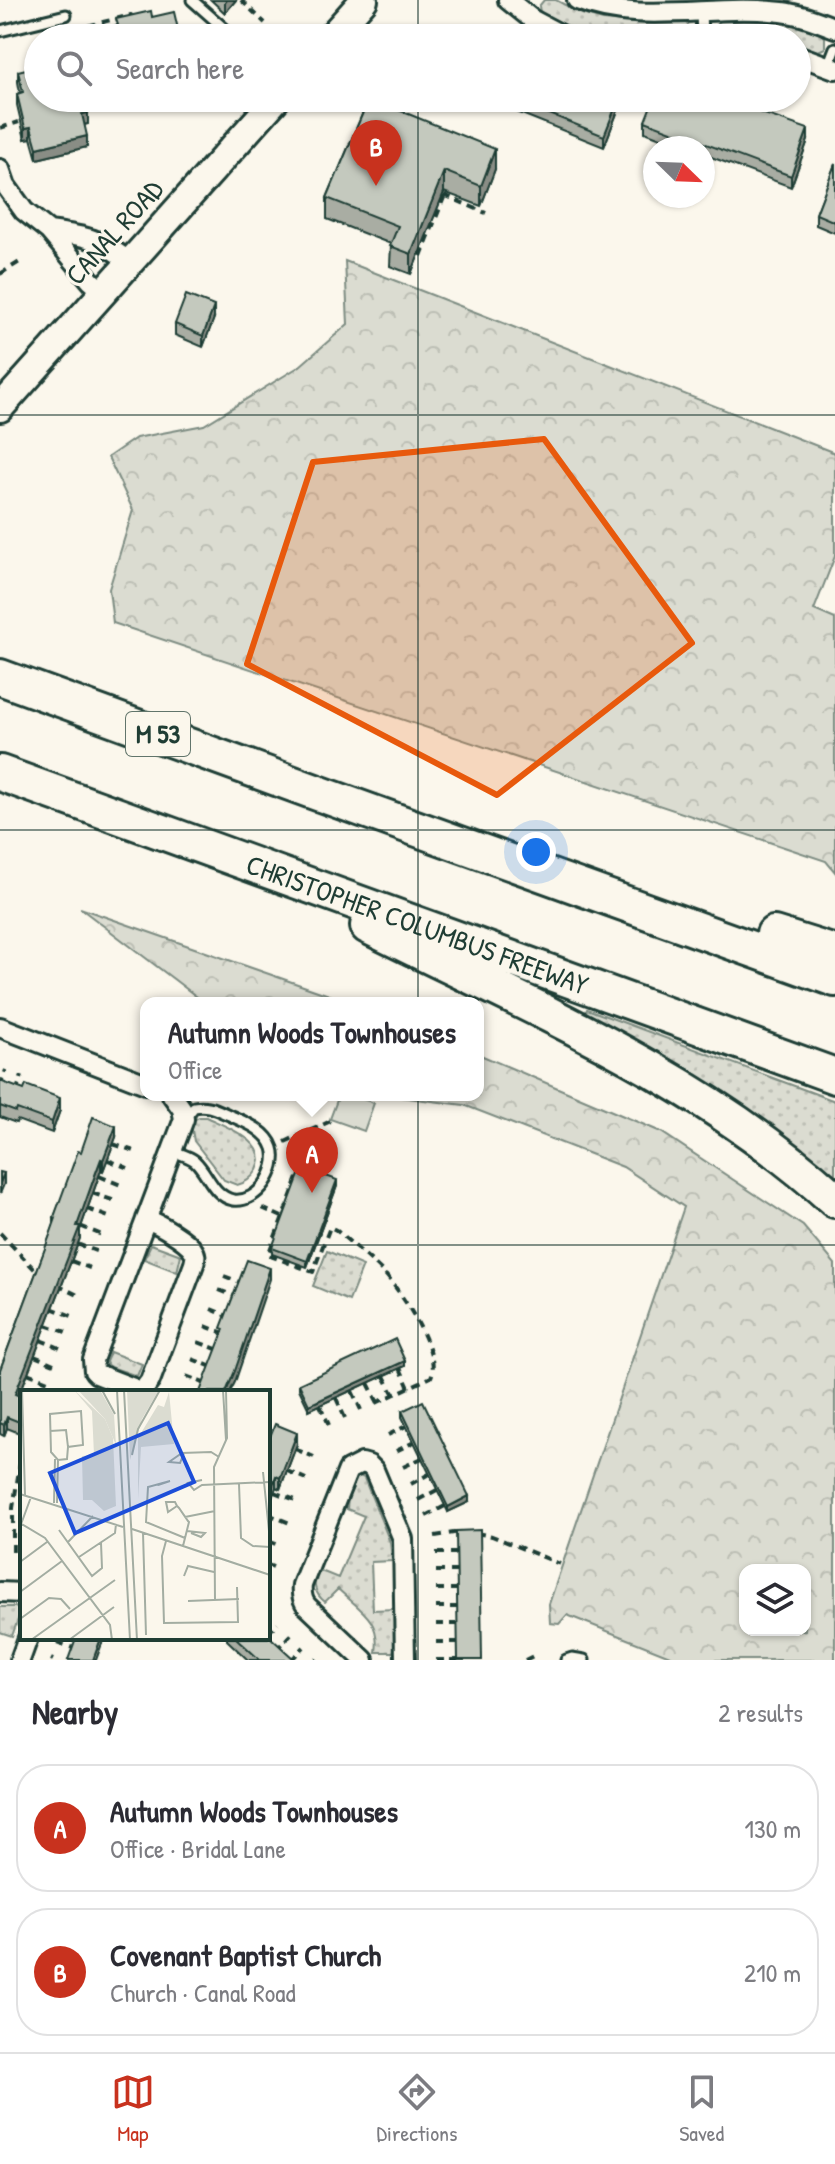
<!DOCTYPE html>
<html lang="en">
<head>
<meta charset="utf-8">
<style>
	body { margin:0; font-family:"Patrick Hand",sans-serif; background:#f2f2f3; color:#2b2b33 }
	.controls { position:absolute; right:24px; bottom:24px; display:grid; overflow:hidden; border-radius:16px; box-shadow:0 2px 6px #0004 }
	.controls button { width:72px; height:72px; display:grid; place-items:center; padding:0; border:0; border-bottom:2px solid #e1e1e2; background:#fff; color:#2b2b33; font:40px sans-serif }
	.compass { position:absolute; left:643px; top:136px; width:72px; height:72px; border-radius:50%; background:#fff; box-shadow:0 2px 6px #0004; rotate:113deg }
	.you { position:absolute; left:536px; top:852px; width:28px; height:28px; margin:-20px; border:6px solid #fff; border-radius:50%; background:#1a73e8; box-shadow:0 0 0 12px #1a73e833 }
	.badge { display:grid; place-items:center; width:52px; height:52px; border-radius:50%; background:#c8321e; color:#fff; font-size:26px; font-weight:700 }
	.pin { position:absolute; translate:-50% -66px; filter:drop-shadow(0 2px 4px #0008) }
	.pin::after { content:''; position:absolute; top:42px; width:28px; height:24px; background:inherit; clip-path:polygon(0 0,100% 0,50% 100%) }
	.popup { position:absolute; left:140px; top:997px; width:344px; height:104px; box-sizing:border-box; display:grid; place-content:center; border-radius:16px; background:#fff; filter:drop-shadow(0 2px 6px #0005); font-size:26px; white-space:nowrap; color:#7c7c81 }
	.popup b { font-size:30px; color:#2b2b33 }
	.popup::after { content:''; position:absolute; left:50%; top:100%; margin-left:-16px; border:16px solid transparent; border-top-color:#fff }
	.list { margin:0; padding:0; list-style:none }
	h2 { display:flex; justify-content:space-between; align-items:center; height:104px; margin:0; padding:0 32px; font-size:34px }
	h2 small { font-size:26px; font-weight:400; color:#7c7c81 }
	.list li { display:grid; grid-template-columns:52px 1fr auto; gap:24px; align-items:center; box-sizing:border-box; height:128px; margin:0 16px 16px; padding:0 16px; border:2px solid #e1e1e2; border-radius:32px }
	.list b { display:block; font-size:30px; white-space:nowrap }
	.list p { margin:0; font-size:26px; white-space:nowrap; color:#7c7c81 }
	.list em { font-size:26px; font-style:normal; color:#7c7c81 }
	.icon { flex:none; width:44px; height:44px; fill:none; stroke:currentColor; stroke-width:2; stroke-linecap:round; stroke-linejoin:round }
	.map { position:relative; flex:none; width:835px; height:1660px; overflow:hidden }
	.search { position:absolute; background:#fff; box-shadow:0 2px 6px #0004; left:24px; right:24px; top:24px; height:88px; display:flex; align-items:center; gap:20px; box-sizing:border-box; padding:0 28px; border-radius:44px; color:#7c7c81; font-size:30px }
	.sheet { height:392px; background:#fff }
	nav { display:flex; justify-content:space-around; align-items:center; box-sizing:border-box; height:112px; border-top:2px solid #e1e1e2; background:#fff; font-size:22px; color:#7c7c81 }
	nav a { display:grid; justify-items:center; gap:4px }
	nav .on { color:#c8321e }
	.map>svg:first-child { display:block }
	.grass { fill:url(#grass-dots); stroke:#7d8c82; stroke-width:2 }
	.forest { fill:url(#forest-crowns); stroke:#7d8c82; stroke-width:2; fill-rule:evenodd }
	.garden { fill:#dbdcd1; stroke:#7d8c82; stroke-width:2 }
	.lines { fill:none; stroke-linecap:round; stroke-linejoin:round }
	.lane-casing { stroke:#1f3d34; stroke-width:15 }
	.street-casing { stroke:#1f3d34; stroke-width:24 }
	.secondary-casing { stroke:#1f3d34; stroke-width:32 }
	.highway-casing { stroke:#1f3d34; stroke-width:40 }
	.path { stroke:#1f3d34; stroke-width:4; stroke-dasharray:8 6; stroke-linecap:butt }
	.lane { stroke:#fbf7ec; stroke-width:9 }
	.street { stroke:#fbf7ec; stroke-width:18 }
	.secondary { stroke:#fbf7ec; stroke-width:26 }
	.highway { stroke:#fbf7ec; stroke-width:34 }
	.wall { fill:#a9ada3; stroke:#1f3d34; stroke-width:2 }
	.shaded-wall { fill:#898d85; stroke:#1f3d34; stroke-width:2 }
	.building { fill:#c4c9be; stroke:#1f3d34; stroke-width:2 }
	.marked { fill:#e8590c; fill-opacity:0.2; stroke:#e8590c; stroke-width:6; stroke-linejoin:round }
	.grid { fill:none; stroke:#1f3d34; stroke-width:2; stroke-opacity:0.55 }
	.labels { text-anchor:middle; stroke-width:6; stroke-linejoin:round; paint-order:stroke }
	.shield { fill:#fbf7ec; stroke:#61756b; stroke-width:2 }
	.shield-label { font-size:26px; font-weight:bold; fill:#1f3d34 }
	.street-label { font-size:28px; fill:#1f3d34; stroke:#fbf7ec }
	.inset-road { fill:none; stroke:#a3ada2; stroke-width:2 }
	.view { fill:#1d4ed8; fill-opacity:0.15; stroke:#1d4ed8; stroke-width:4 }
	.inset-edge { fill:none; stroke:#1f3d34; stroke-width:4 }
</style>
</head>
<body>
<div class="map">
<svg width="835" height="1660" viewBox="0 0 835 1660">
	<defs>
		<pattern id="grass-dots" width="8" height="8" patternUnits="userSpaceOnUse" patternTransform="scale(2)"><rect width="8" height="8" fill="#dbdcd1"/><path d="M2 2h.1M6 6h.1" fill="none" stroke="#bcbeb4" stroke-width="1.8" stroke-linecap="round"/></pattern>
		<pattern id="forest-crowns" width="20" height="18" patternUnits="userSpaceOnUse" patternTransform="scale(2)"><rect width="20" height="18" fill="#dbdcd1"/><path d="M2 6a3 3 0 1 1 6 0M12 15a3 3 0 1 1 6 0" fill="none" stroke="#bcbeb4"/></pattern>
	</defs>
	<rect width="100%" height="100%" fill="#fbf7ec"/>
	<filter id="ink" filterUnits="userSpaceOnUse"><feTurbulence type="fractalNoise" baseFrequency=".0125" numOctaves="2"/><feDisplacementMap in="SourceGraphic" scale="16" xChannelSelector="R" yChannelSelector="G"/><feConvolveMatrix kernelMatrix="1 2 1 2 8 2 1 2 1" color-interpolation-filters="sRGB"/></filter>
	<g filter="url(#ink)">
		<path class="grass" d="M544,0H556L582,14L603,20L643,24L686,23L693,31L690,38C660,38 629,41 599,38C579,36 557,24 540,13L539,6Z
			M763,20C784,22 807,25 825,37V48L816,52L797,45V38H720L714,31L716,25L720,21Z
			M587,1009L835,1101V1185L584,1017Z
			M199,1117H206C224,1126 272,1142 257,1170C252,1178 246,1183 237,1185L224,1180L194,1141L191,1125L194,1120Z
			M151,1244L181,1255L177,1272L144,1259Z
			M327,1251L363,1266L349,1301L313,1286Z
			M110,1352L142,1364L137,1376L108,1366L106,1362Z
			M358,1475L364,1478L390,1542L392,1561L371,1562L373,1610L394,1609L396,1644L393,1652H376C381,1619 360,1610 338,1589L325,1602C315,1594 310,1581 321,1571L338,1578L364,1516L347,1509L348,1498Z
			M0,1607H15L21,1611L12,1636L0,1632Z"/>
		<path class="forest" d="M345,261L835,453V556L814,610L835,619V872L826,861L113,623L109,589L133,510L108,457L136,438L204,425L300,366L348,324Z
			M80,908L352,1003H205Z
			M478,1054L661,1132L803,1226L835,1264V1660H680L567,1615L559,1624L550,1623L549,1604L684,1207L623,1167L464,1105L384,1095H478ZM745,1570H805V1630H745Z"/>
		<path class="garden" d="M339,1095H352L374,1103L364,1131L330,1119Z"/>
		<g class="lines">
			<g class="lane-casing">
				<path id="lane" d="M192,0L235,38
					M701,11L702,38
					M0,31L66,15
					M828,66L835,48
					M172,1151C180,1154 189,1156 195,1161C208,1173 213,1196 233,1200C258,1204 280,1169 273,1148C267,1130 245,1122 229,1115C217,1110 208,1104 194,1107L184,1119
					M566,1660L572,1658L584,1660"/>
			</g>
			<g class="street-casing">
				<path id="street" d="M508,0L533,20L567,38
					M577,0C642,26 714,3 782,12C800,14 818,21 835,28
					M797,55L835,69
					M0,169L6,186L24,211L49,231L91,281L104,292
					M49,231C85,236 101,238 130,263
					M0,1027L146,1084
					M146,1219C158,1223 187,1240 193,1250C197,1255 195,1258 194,1264L150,1381L143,1390H138L97,1374L94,1371L93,1360L184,1119L182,1109L172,1095
					M0,1592L22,1593
					M20,1660L28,1638
					M364,1660L307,1606C302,1600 301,1594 302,1585L348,1470L362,1463L369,1465L374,1470L403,1539L405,1660"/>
			</g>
			<g class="secondary-casing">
				<path id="secondary" d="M330,38L364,0
					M0,408L277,98"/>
			</g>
			<g class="highway-casing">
				<g id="highway">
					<path d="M0,677L315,792L835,979"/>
					<path id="s1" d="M0,773L835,1076"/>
					<path d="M368,926C529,1006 700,1077 835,1200"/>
					<path d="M774,934L835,953"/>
				</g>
			</g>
			<path class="path" d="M241,0L265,23
				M75,26L79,28L131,15L132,20
				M79,28L81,38
				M85,106L95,104L111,108L150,98
				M0,128L19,122
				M444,195L486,213
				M421,256L445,195
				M0,274L23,260
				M0,1086L6,1070
				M16,1092L22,1076
				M285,1142L333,1120
				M113,1144L134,1151
				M108,1160L128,1168
				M303,1165L268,1255L313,1272L330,1227L336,1230C352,1244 368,1257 383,1272C400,1290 442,1353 431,1377L374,1404
				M99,1176L121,1185
				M92,1193L115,1201
				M262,1208L282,1217
				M87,1209L109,1217
				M80,1226L102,1235
				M0,1233L39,1274
				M77,1244L96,1251
				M71,1261L90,1268
				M224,1276L242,1283
				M57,1285L80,1296
				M219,1290L237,1297
				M51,1308L72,1316
				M211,1309L230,1317
				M46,1325L66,1332
				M205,1326L224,1333
				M40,1340L60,1348
				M198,1342L219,1350
				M34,1356L54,1364
				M192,1359L212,1367
				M400,1368L409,1388
				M27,1373L48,1381
				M186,1376L206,1384
				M384,1376L394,1395
				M368,1383L378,1403
				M352,1391L361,1410
				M43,1392L44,1390
				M336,1398L345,1418
				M320,1405L329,1425
				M388,1435L406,1426
				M295,1449L314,1457
				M396,1451L414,1442
				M403,1467L422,1458
				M287,1471L306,1479
				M411,1484L429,1474
				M274,1492L298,1501
				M418,1500L437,1490
				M268,1514L290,1523
				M426,1516L445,1506
				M476,1533L492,1536L560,1564
				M435,1536L460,1532
				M268,1541L281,1546
				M13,1552V1508L22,1451
				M436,1553H456
				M268,1565L273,1567
				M436,1571H456
				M436,1589H457
				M436,1607H457
				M436,1624H457
				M268,1633L278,1623
				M57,1642L76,1649
				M436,1642H457
				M276,1650L291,1634
				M51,1659L53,1660
				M291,1660L304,1647
				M316,1660L317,1659
				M436,1660H458
				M525,1660L533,1656"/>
			<use href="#lane" class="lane"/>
			<use href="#street" class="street"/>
			<use href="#secondary" class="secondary"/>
			<use href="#highway" class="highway"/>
		</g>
		<path class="wall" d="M211,0H236L225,13Z
			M18,71L86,107L88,124L84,125L87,147L37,159L31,138L25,139L17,105V94L20,93L18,82Z
			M369,98L495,169L481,206L444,192L411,274L390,266L391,244L327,219V198Z
			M482,98H622V100L604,147Z
			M645,121L808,140L791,187L703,154V148H687L645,132Z
			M835,164V233L816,225V214Z
			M214,318L203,347L175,335V324Z
			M0,1081L60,1110L52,1133L17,1120L16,1123L0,1117Z
			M116,1137L103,1171L101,1170L95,1187L80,1230V1238L19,1396L22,1397V1434L7,1428L4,1436L0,1434V1370L54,1225V1217L81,1152Z
			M337,1186L307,1267L272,1254V1248Z
			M405,1366L309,1410L299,1389V1384Z
			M402,1411L469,1502L448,1512L402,1417Z
			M268,1442L297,1444L280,1489L276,1487L268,1508Z
			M227,1638H268L295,1660H248L227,1640Z"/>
		<path class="shaded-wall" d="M227,0H236L225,13V3Z
			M619,98H622V100L604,147V136Z
			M88,113V124L82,125V114Z
			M31,127V138L25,139V128Z
			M808,129V140L791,187V176Z
			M87,136V147L37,159V148Z
			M495,149V169L481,206V186Z
			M444,171V192L411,274V254Z
			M214,306V318L203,347V336Z
			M60,1098V1110L52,1133V1122Z
			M116,1126V1137L103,1171V1160Z
			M101,1159V1170L80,1230V1238L15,1406V1394Z
			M4,1173V1184L0,1194V1183Z
			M337,1180V1186L307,1267V1261Z
			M270,1268V1279L235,1382L230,1392H226Z
			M405,1361V1366L309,1410V1405Z
			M7,1417V1428L4,1436V1425Z
			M297,1433V1444L280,1489V1478Z
			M276,1476V1487L268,1508V1497Z
			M469,1496V1502L448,1512V1507Z
			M101,1638H104L96,1660H93Z"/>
		<path class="building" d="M151,11L152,17L174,12L180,38H98L96,30L118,25L116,19Z
			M478,31L494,38H475Z
			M38,66V98H86V99L85,100L88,113L82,114L87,136L37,148L31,127L25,128L17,94L23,92L18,71Z
			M369,98L495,149L481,186L444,171L411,254L390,246L398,226L327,198Z
			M510,98H619L604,136Z
			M654,98H718L808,129L791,176L645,121Z
			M835,164V222L816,214Z
			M186,295L214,306L203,336L175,324Z
			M0,1081L24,1090L26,1085L60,1098L52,1122L17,1109L16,1112L0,1106Z
			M93,1117L116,1126L103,1160L101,1159L95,1175L77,1226H80L15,1394L22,1397V1423L7,1417L4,1425L0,1423V1370L50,1235L56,1218L54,1217L78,1151L81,1152Z
			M302,1167L337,1180L307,1261L272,1248Z
			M0,1172L4,1173L0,1183Z
			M247,1260L270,1268L235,1371L226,1392H200L224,1329L221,1328Z
			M395,1339L405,1361L309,1405L299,1384Z
			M423,1401L469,1496L448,1507L402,1411Z
			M275,1424L297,1433L280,1478L276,1476L268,1497V1442Z
			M480,1530L482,1660H458L456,1531Z
			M268,1635L269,1636L295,1660H260L236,1638H268Z
			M76,1638H101L93,1660H68Z"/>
	</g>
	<path class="marked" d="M544,439L692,643L497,795L247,664L313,462Z"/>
	<path class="grid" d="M418,0V38M418,98V1660M0,415H835M0,830H835M0,1245H835"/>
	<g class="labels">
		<rect class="shield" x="126" y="712" width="64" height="44" rx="6"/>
		<g class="shield-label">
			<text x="158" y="743">M 53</text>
		</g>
		<g class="street-label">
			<text transform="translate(114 232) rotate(-48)" y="10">CANAL ROAD</text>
			<text dy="10" stroke="none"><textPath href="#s1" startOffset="444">CHRISTOPHER COLUMBUS FREEWAY</textPath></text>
		</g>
	</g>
	<g transform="translate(20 1390)">
		<rect width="250" height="250" fill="#fbf7ec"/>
		<path d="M58,0H80L94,25L96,55L85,29ZM107,0H139L122,29L110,70Z" fill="#dbdcd1"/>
		<path d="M54,0L85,29L93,48L96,116L84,121L72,110H63L62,66L74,65L72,21ZM149,2L154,54L121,57L118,109V48L138,15L144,17Z" fill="#dbdcd1"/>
		<path class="inset-road" d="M2,0L5,105M82,0L95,24M97,0L110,250M104,0L117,250M203,0L206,50M61,21L63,55L48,57L47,69L38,70L31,62L30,24ZM30,41L46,40L48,57M164,63L160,73L149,72L162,63L191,62L199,67M112,65L118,39L140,0M243,82L250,151M182,90L168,93L174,100L182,95L250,92M219,94L221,148L233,156L250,157M138,95L150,91L128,97L126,132L165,148M0,104L103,137M34,113L35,69M37,113L38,70M157,116L148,122L146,112H155L157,116L159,118L168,131L169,132L163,156M165,127L195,121M0,133L25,148L90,235L92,250M0,137L11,107M112,139L250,185M39,140L72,186L82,178L81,153M167,141L185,143L181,147L171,143M123,143L126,245M146,151L142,166L144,233L218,232L217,197M48,152L73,126M59,167L95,143L96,134M0,172L27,152M164,186L168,176L194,182M0,202L42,171M195,210L194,77L207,48L206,0M168,211L219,209M0,229L29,208L41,209L50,219M11,250L95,190M49,250L94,217"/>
		<path class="view" d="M148,33L174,92L55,143L30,83Z"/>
		<rect width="250" height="250" class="inset-edge"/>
	</g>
</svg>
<div class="controls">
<button><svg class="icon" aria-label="layers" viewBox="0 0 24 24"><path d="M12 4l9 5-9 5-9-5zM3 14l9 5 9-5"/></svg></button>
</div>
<svg class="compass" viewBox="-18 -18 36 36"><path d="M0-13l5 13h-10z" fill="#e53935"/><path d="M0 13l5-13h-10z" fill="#7c7c81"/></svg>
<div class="you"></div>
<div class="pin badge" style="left:312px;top:1193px">A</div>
<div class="popup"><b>Autumn Woods Townhouses</b>Office</div>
<div class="pin badge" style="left:376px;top:186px">B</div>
<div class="search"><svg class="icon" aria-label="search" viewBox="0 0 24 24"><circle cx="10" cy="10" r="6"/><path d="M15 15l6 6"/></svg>Search here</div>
</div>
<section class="sheet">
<h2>Nearby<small>2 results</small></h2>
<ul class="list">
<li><span class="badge">A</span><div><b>Autumn Woods Townhouses</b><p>Office · Bridal Lane</p></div><em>130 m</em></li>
<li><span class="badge">B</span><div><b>Covenant Baptist Church</b><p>Church · Canal Road</p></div><em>210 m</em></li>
</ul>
</section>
<nav>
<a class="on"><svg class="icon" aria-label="map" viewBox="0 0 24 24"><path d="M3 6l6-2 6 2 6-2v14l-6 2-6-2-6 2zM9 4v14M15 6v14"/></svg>Map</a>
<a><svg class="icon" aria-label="directions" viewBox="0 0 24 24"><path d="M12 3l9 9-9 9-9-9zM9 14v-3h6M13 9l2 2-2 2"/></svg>Directions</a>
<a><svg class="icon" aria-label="saved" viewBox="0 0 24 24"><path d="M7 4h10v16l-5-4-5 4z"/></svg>Saved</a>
</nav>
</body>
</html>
